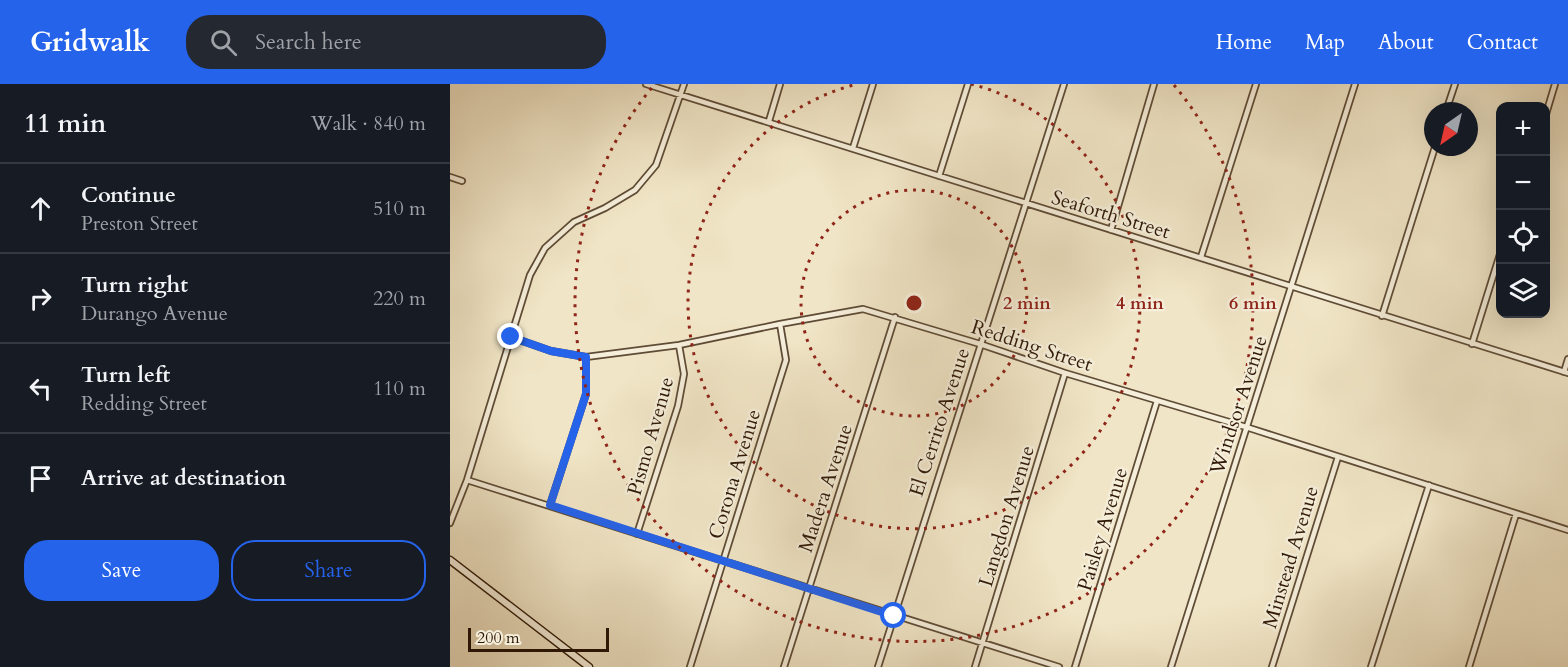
<!DOCTYPE html>
<html lang="en">
<head>
<meta charset="utf-8">
<style>
	body { margin:0; font-family:Cardo,serif; background:#242831; color:#f1f3f6 }
	.controls { position:absolute; right:18px; top:18px; display:grid; overflow:hidden; border-radius:12px; box-shadow:0 6px 24px #0002 }
	.controls button { width:54px; height:54px; display:grid; place-items:center; padding:0; border:0; border-bottom:2px solid #363941; background:#171b24; color:#f1f3f6; font:30px sans-serif }
	.compass { position:absolute; left:974px; top:18px; width:54px; height:54px; border-radius:50%; background:#171b24; box-shadow:0 6px 24px #0002; rotate:214deg }
	.scale { position:absolute; left:18px; bottom:15px; width:141px; box-sizing:border-box; padding-left:6px; border:3px solid #2f1906; border-top:0; font-size:16px; line-height:21px; white-space:nowrap; color:#2f1906; -webkit-text-stroke:4px #f5eeda; paint-order:stroke }
	.stop { position:absolute; width:18px; height:18px; margin:-14px; border:4px solid #2563eb; border-radius:50%; background:#fff }
	.stop.end { background:#2563eb; border-color:#fff; box-shadow:0 2px 6px #0008 }
	.list { margin:0; padding:0; list-style:none }
	h2 { display:flex; justify-content:space-between; align-items:center; height:78px; margin:0; padding:0 24px; font-size:26px }
	h2 small { font-size:20px; font-weight:400; color:#9ea1a6 }
	.list li { display:grid; grid-template-columns:39px 1fr auto; gap:18px; align-items:center; box-sizing:border-box; height:90px; padding:0 24px; border-top:2px solid #363941 }
	.list b { display:block; font-size:22px; white-space:nowrap }
	.list p { margin:0; font-size:20px; white-space:nowrap; color:#9ea1a6 }
	.list em { font-size:20px; font-style:normal; color:#9ea1a6 }
	.actions { display:flex; gap:12px; padding:18px 24px }
	.actions a { flex:1; padding:14px 0; border:2px solid #2563eb; border-radius:24px; text-align:center; font-size:21px; color:#2563eb }
	.actions .main { background:#2563eb; color:#fff }
	.icon { flex:none; width:33px; height:33px; fill:none; stroke:currentColor; stroke-width:2; stroke-linecap:round; stroke-linejoin:round }
	.map { position:relative; flex:none; width:1118px; height:583px; overflow:hidden }
	header { display:flex; align-items:center; gap:36px; box-sizing:border-box; height:84px; padding:0 30px; background:#2563eb; color:#fff }
	header strong { font-size:28px }
	nav { display:flex; gap:33px; margin-inline-start:auto; font-size:21px }
	.search { width:420px; height:54px; background:#242831; display:flex; align-items:center; gap:15px; box-sizing:border-box; padding:0 21px; border-radius:24px; color:#9ea1a6; font-size:22px }
	main { display:flex }
	aside { flex:1; background:#171b24 }
	.map>svg:first-child { display:block }
	.lines { fill:none; stroke-linecap:round; stroke-linejoin:round }
	.street-casing { stroke:#5f4c36; stroke-width:8 }
	.secondary-casing { stroke:#2f1906; stroke-width:9 }
	.street { stroke:#f5eeda; stroke-width:4.5 }
	.secondary { stroke:#f5eeda; stroke-width:6 }
	.route { stroke:#2563eb; stroke-width:8 }
	.ring { fill:none; stroke:#8f2418; stroke-width:3; stroke-dasharray:3 6 }
	.labels { text-anchor:middle; stroke-width:4.5; stroke-linejoin:round; paint-order:stroke }
	.street-label { font-size:20px; fill:#2f1906; stroke:#f5eeda }
	.centre { fill:#8f2418; stroke:#f5eeda; stroke-width:3 }
	.ring-label { font-size:18px; text-anchor:middle; font-weight:bold; fill:#8f2418; stroke:#f5eeda; stroke-width:4.5; stroke-linejoin:round; paint-order:stroke }
</style>
</head>
<body>
<header>
<strong>Gridwalk</strong>
<div class="search"><svg class="icon" aria-label="search" viewBox="0 0 24 24"><circle cx="10" cy="10" r="6"/><path d="M15 15l6 6"/></svg>Search here</div>
<nav><a>Home</a><a>Map</a><a>About</a><a>Contact</a></nav>
</header>
<main>
<aside>
<h2>11 min<small>Walk · 840 m</small></h2>
<ul class="list">
<li><svg class="icon" aria-label="ahead" viewBox="0 0 24 24"><path d="M12 20V5M6 11l6-6 6 6"/></svg><div><b>Continue</b><p>Preston Street</p></div><em>510 m</em></li>
<li><svg class="icon" aria-label="right" viewBox="0 0 24 24"><path d="M7 20v-9h11M14 6l5 5-5 5"/></svg><div><b>Turn right</b><p>Durango Avenue</p></div><em>220 m</em></li>
<li><svg class="icon" aria-label="left" viewBox="0 0 24 24"><path d="M17 20v-9H6M10 6l-5 5 5 5"/></svg><div><b>Turn left</b><p>Redding Street</p></div><em>110 m</em></li>
<li><svg class="icon" aria-label="arrive" viewBox="0 0 24 24"><path d="M6 21V4h12l-3 4 3 4H6"/></svg><div><b>Arrive at destination</b></div></li>
</ul>
<div class="actions"><a class="main">Save</a><a>Share</a></div>
</aside>
<div class="map">
<svg width="1118" height="583" viewBox="0 0 1118 583">
	<rect width="100%" height="100%" fill="#f0e5c6"/>
	<filter id="stains"><feTurbulence type="fractalNoise" baseFrequency=".00333" numOctaves="4"/><feColorMatrix values="0 0 0 0 .2 0 0 0 0 .09 0 0 0 0 .02 0 0 0 .5 -.17"/></filter>
	<radialGradient id="worn" r=".72"><stop offset=".6" stop-color="#630" stop-opacity="0"/><stop offset="1" stop-color="#630" stop-opacity=".3"/></radialGradient>
	<g class="lines">
		<g class="street-casing">
			<path id="street" d="M196,0L1118,289
				M996,27L1005,0
				M1096,30L1105,0
				M319,37L330,0
				M403,64L423,0
				M489,92L518,0
				M0,93L12,97
				M661,146L704,0
				M751,173L806,0
				M932,232L985,63
				M61,253L101,267L136,273L229,261L330,240L413,225L530,260L615,289L796,343L1118,446
				M1022,260L1050,170
				M1114,288L1118,275
				M17,396L609,583
				M100,421L136,310V273
				M0,439L17,396L80,191L95,164L124,138L155,124L185,106L206,81L234,0
				M187,450L228,322L234,290L229,261
				M240,583L336,276L330,240
				M334,583L445,233
				M428,583L614,0
				M525,583L615,289
				M625,583L707,317
				M721,583L905,0
				M822,583L888,373
				M921,583L979,401
				M1019,583L1066,430"/>
		</g>
		<g class="secondary-casing">
			<path id="secondary" d="M0,476L139,583"/>
		</g>
		<use href="#street" class="street"/>
		<use href="#secondary" class="secondary"/>
	</g>
	<g class="lines">
		<path class="route" d="M61,253L101,267L136,273V310L100,421L444,532"/>
	</g>
	<g class="ring">
		<circle cx="464" cy="219" r="113"/>
		<path d="M521 0A226 226 0 1 1 407 0"/>
		<path d="M724 1A339 339 0 1 1 204 1"/>
	</g>
	<g class="labels">
		<g class="street-label">
			<text transform="translate(661 130) rotate(17)" y="7">Seaforth Street</text>
			<text transform="translate(582 261) rotate(18)" y="7">Redding Street</text>
			<text transform="translate(788 321) rotate(-72)" y="7">Windsor Avenue</text>
			<text transform="translate(489 338) rotate(-72)" y="7">El Cerrito Avenue</text>
			<text transform="translate(200 352) rotate(-74)" y="7">Pismo Avenue</text>
			<text transform="translate(284 390) rotate(-73)" y="7">Corona Avenue</text>
			<text transform="translate(375 404) rotate(-72)" y="7">Madera Avenue</text>
			<text transform="translate(556 432) rotate(-73)" y="7">Langdon Avenue</text>
			<text transform="translate(652 445) rotate(-73)" y="7">Paisley Avenue</text>
			<text transform="translate(840 473) rotate(-73)" y="7">Minstead Avenue</text>
		</g>
	</g>
	<circle cx="464" cy="219" r="9" class="centre"/>
	<g class="ring-label">
		<text x="577" y="225">2 min</text>
		<text x="690" y="225">4 min</text>
		<text x="803" y="225">6 min</text>
	</g>
	<rect width="100%" height="100%" filter="url(#stains)"/>
	<rect width="100%" height="100%" fill="url(#worn)"/>
</svg>
<div class="controls">
<button>+</button>
<button>−</button>
<button><svg class="icon" aria-label="locate" viewBox="0 0 24 24"><circle cx="12" cy="12" r="6"/><path d="M12 2v4M12 18v4M2 12h4M18 12h4"/></svg></button>
<button><svg class="icon" aria-label="layers" viewBox="0 0 24 24"><path d="M12 4l9 5-9 5-9-5zM3 14l9 5 9-5"/></svg></button>
</div>
<svg class="compass" viewBox="-18 -18 36 36"><path d="M0-13l5 13h-10z" fill="#e53935"/><path d="M0 13l5-13h-10z" fill="#9ea1a6"/></svg>
<div class="scale">200 m</div>
<div class="stop" style="left:444px;top:532px"></div>
<div class="stop end" style="left:61px;top:253px"></div>
</div>
</main>
</body>
</html>
